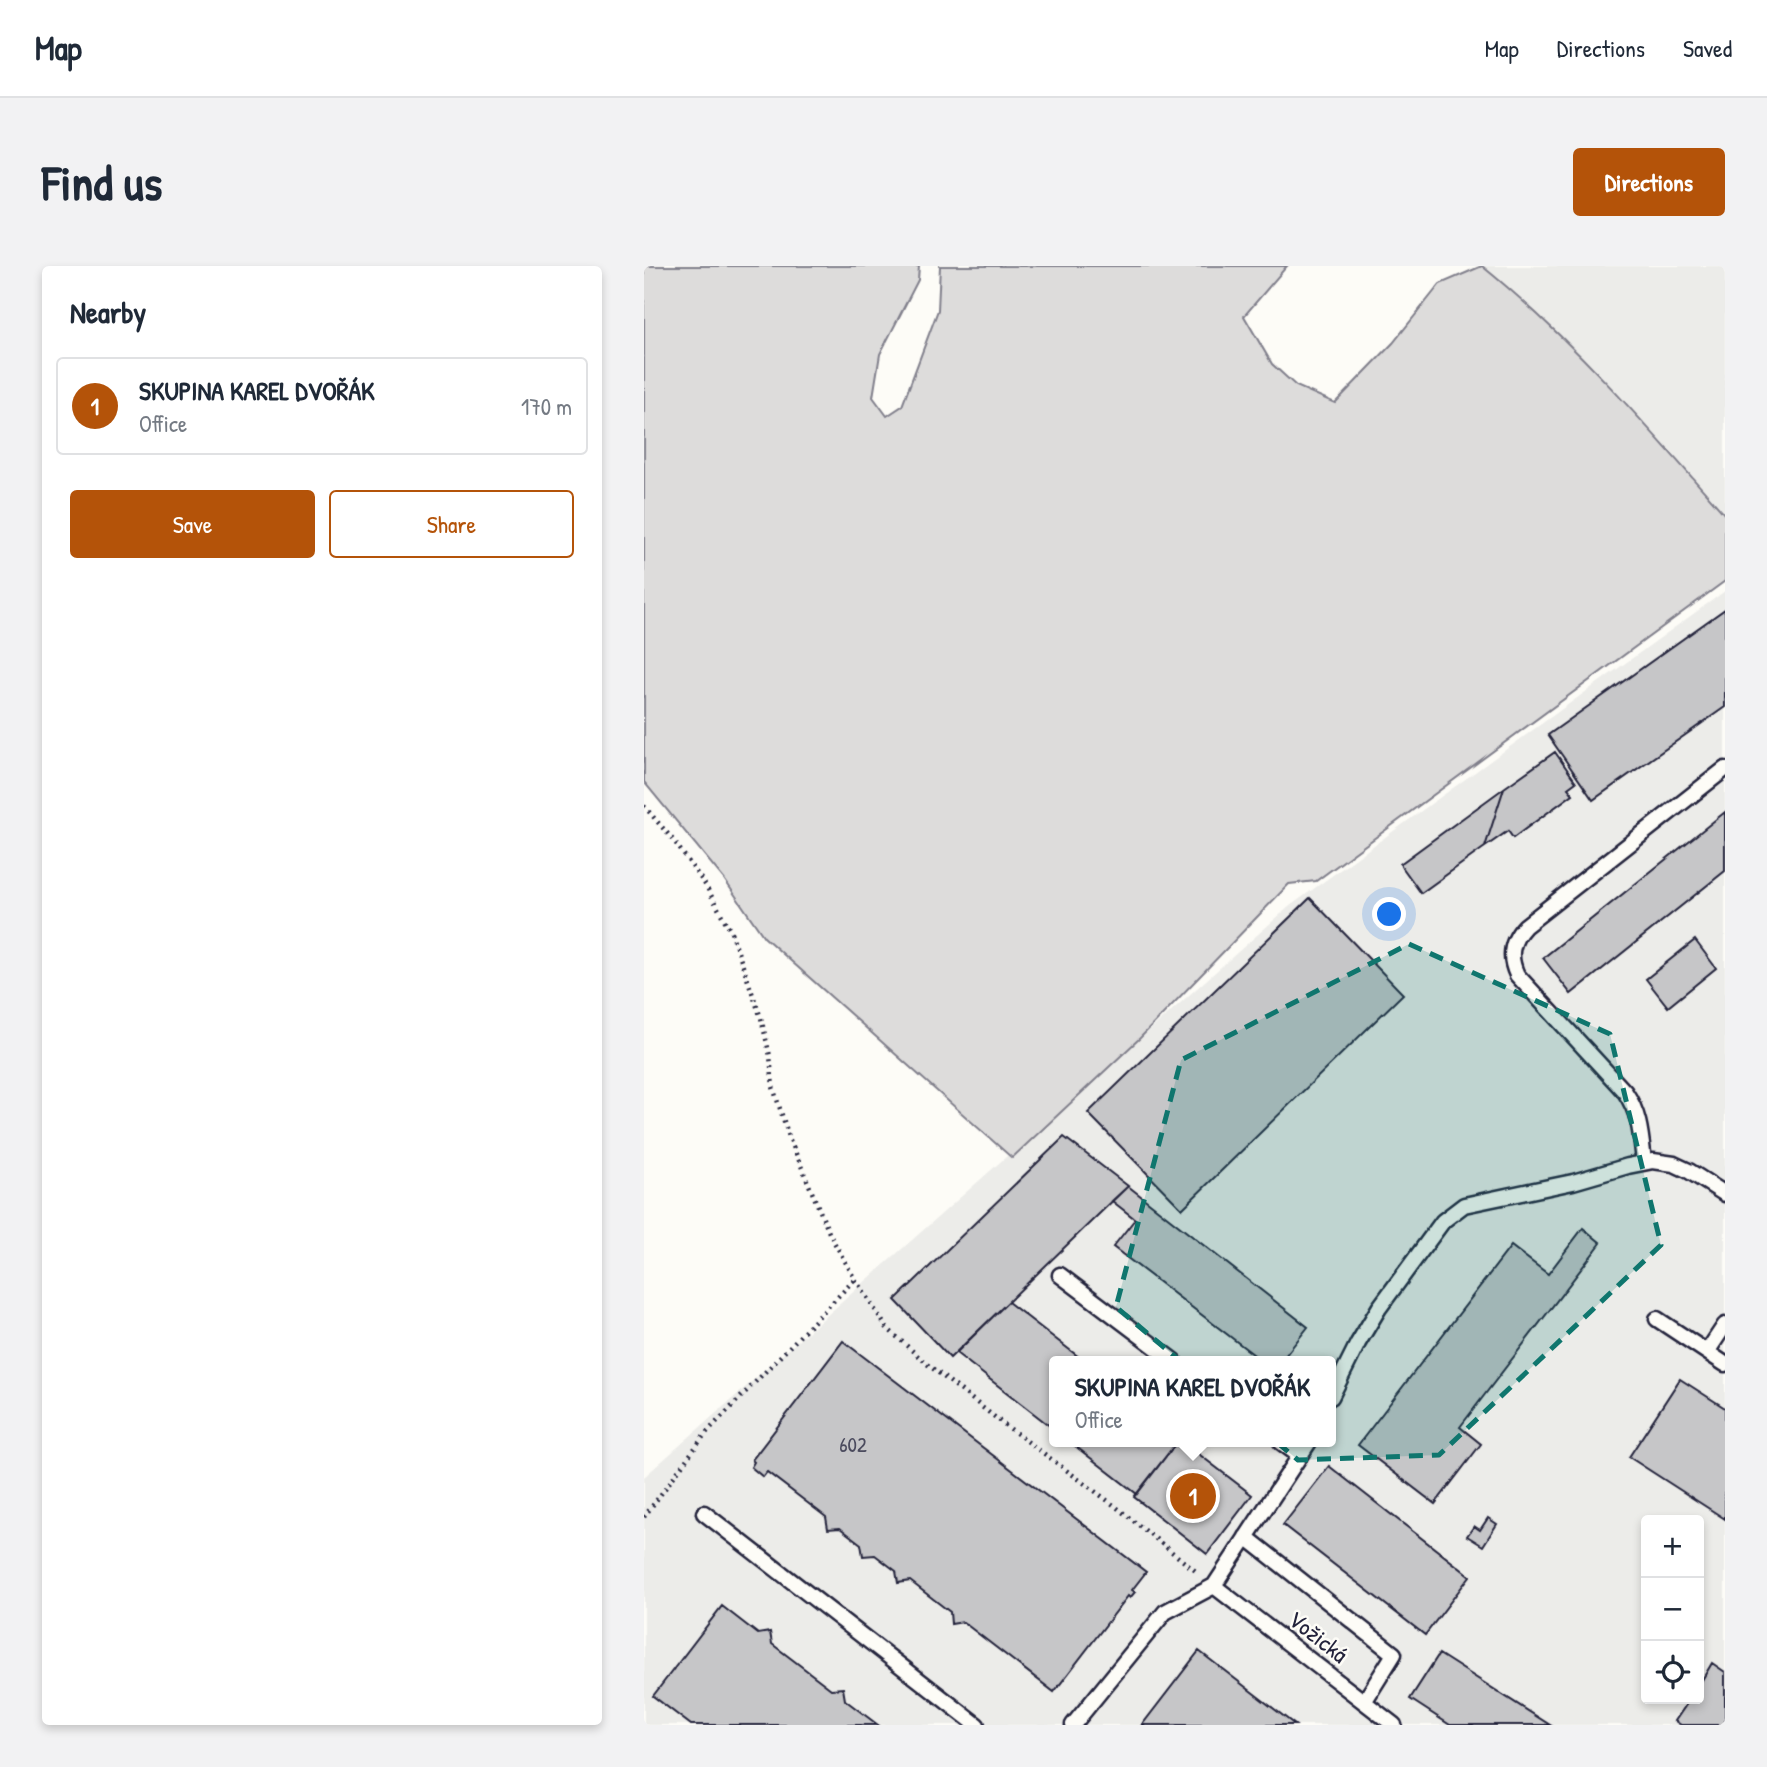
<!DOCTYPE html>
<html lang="en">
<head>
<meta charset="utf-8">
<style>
	body { margin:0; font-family:"Patrick Hand",sans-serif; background:#f2f2f3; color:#1f2937 }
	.controls { position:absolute; right:21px; bottom:21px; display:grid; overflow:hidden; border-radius:7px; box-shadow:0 4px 10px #0003 }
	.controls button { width:63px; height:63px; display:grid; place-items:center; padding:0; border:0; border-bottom:2px solid #e0e1e3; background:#fff; color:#1f2937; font:35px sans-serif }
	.you { position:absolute; left:746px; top:649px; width:24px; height:24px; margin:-18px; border:5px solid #fff; border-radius:50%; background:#1a73e8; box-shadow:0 0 0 10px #1a73e833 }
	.badge { display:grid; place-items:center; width:46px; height:46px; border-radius:50%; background:#b45309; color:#fff; font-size:23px; font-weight:700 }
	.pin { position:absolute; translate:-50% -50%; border:4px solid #fff; box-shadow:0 2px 7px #0006 }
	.popup { position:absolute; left:405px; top:1090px; width:287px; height:91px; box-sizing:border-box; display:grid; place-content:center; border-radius:7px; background:#fff; filter:drop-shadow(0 2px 5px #0005); font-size:23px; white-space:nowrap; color:#747a83 }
	.popup b { font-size:26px; color:#1f2937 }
	.popup::after { content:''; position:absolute; left:50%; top:100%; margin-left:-14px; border:14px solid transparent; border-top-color:#fff }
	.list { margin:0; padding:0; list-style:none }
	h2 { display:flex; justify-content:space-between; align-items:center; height:91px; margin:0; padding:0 28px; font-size:30px }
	h2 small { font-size:23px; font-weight:400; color:#747a83 }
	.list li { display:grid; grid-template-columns:46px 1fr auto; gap:21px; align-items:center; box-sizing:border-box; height:98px; margin:0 14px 14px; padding:0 14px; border:2px solid #e0e1e3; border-radius:7px }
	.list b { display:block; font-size:26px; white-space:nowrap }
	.list p { margin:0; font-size:23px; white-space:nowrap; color:#747a83 }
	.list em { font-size:23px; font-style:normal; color:#747a83 }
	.actions { display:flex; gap:14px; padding:21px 28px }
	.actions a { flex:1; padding:16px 0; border:2px solid #b45309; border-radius:7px; text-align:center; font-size:24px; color:#b45309 }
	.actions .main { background:#b45309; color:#fff }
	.icon { flex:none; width:38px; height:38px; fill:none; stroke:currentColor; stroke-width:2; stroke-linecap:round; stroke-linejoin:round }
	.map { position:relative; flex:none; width:1081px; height:1459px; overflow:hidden; border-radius:7px }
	header { display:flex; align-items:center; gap:42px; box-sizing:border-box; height:98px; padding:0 35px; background:#fff; border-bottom:2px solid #e0e1e3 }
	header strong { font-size:33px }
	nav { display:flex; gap:38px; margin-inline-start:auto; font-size:24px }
	.intro { display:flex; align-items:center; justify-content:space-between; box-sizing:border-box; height:168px; padding:0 42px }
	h1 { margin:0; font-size:49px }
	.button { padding:18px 32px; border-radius:7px; background:#b45309; color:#fff; font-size:24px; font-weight:700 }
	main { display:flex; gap:42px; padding:0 42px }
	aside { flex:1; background:#fff; border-radius:7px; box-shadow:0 4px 10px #0003 }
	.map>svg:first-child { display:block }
	.built { fill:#ecece9; fill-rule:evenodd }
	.green { fill:#dddcdb; stroke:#807f8b; stroke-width:2 }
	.building { fill:#c6c6c8; stroke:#22223b; stroke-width:2 }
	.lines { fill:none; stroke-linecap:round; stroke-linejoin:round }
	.lane-casing { stroke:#22223b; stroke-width:19 }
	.path { stroke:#22223b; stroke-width:4.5; stroke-dasharray:2 5; stroke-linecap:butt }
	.lane { stroke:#fdfcf7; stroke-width:14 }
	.marked { fill:#0f766e; fill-opacity:0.2; stroke:#0f766e; stroke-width:5; stroke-dasharray:14 9; stroke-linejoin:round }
	.labels { text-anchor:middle; stroke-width:5; stroke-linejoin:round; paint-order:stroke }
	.number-label { font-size:21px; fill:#4b4b5e }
	.street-label { font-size:24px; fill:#22223b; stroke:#fdfcf7 }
</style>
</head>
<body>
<header>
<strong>Map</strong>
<nav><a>Map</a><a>Directions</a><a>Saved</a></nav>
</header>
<div class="intro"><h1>Find us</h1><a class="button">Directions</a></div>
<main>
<aside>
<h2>Nearby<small></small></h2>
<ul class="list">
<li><span class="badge">1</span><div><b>SKUPINA KAREL DVOŘÁK</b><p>Office</p></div><em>170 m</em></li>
</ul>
<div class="actions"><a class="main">Save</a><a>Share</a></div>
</aside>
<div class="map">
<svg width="1081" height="1459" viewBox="0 0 1081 1459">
	<rect width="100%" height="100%" fill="#fdfcf7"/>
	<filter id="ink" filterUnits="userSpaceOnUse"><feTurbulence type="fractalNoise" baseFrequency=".0143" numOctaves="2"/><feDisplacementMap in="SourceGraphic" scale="14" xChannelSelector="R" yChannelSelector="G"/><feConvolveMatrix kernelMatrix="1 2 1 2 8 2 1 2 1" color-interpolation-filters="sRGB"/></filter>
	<g filter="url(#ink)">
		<path class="built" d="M838,0H1081V249L1009,166L882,36Z
			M1081,325V1459H0V1211L646,640ZM411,1095H687V1176H411ZM1002,1254H1055V1433H1002Z"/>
		<path class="green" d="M0,0H275L274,14L236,88L229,131L243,150L258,140L294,44L296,0H643L600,50L628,98L652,120L691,137L749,77L796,18L838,0C928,73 1005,162 1081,249V315L672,615L645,618L496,772L368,892L120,671L80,613L0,516Z"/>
		<path class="building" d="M1081,343V441L949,534L904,469Z
			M911,486L932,516L924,522L929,528L869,572L864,565L841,581L860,522Z
			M860,522L841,581L777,627L756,598Z
			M1081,546V605L927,728L899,692Z
			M666,632L759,728L538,943L444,847Z
			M1051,674L1072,702L1024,741L1002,713Z
			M420,871L484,920L306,1092L251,1034Z
			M484,920L664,1061L637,1095H618L469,981L491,953L468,935Z
			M939,962L957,977L816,1161L837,1178L791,1238L714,1179L867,980L904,1008Z
			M364,1036L440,1095H411V1164L312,1087Z
			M199,1075L502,1306L488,1324L491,1326L486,1332L484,1330L410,1426L319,1356L307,1358L306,1346L266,1315L254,1317L252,1305L231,1289L219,1290L217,1278L196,1262L184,1263L182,1251L123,1206L119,1211L107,1201L110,1196L108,1194Z
			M1036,1113L1081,1142V1253L985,1191Z
			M426,1176H533L493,1228Z
			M533,1176H539L608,1229L563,1288L490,1231Z
			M685,1200L826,1310L781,1369L639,1259Z
			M844,1252L853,1258L839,1280L823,1270L830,1260L836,1264Z
			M78,1340L114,1368L126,1366L128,1378L187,1423L199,1422L201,1434L234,1459H47L9,1430Z
			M555,1385L651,1459H498Z
			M795,1388L906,1459H806L766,1433Z
			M1068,1397L1081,1406V1459H1037L1031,1455L1046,1433H1055V1419Z"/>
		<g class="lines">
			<g class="lane-casing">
				<path id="lane" d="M1000,896C997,870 996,848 981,826L873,709C864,690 867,675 881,660L1081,503
					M416,1009L530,1095
					M1013,1053L1081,1098
					M1063,1086L1081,1059
					M687,1131L714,1077L735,1042L799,955L820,939L929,916L984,900L1009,895L1030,898L1045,905L1081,928
					M637,1176L656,1190
					M60,1247L333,1459
					M602,1271L750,1388L720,1436
					M570,1320L750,1459
					M429,1459L521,1346L570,1320L665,1176"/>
			</g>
			<path class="path" d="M0,540L30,575L62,620L87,666L117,752L126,790L129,821L145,871L186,969L211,1013L243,1062L283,1098L357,1156L471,1240L554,1307
				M0,1251L62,1167L211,1013"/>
			<use href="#lane" class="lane"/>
		</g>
	</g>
	<path class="marked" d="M765,678L966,768L1017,979L795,1189L654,1194L472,1041L537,794Z"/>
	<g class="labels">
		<g class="number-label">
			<text x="209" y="1186">602</text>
		</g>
		<g class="street-label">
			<text transform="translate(674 1371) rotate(38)" y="8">Vožická</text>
		</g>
	</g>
</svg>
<div class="controls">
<button>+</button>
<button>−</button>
<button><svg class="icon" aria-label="locate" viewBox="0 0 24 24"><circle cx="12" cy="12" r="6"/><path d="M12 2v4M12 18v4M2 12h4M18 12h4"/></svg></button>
</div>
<div class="you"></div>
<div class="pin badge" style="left:549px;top:1230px">1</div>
<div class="popup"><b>SKUPINA KAREL DVOŘÁK</b>Office</div>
</div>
</main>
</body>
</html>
